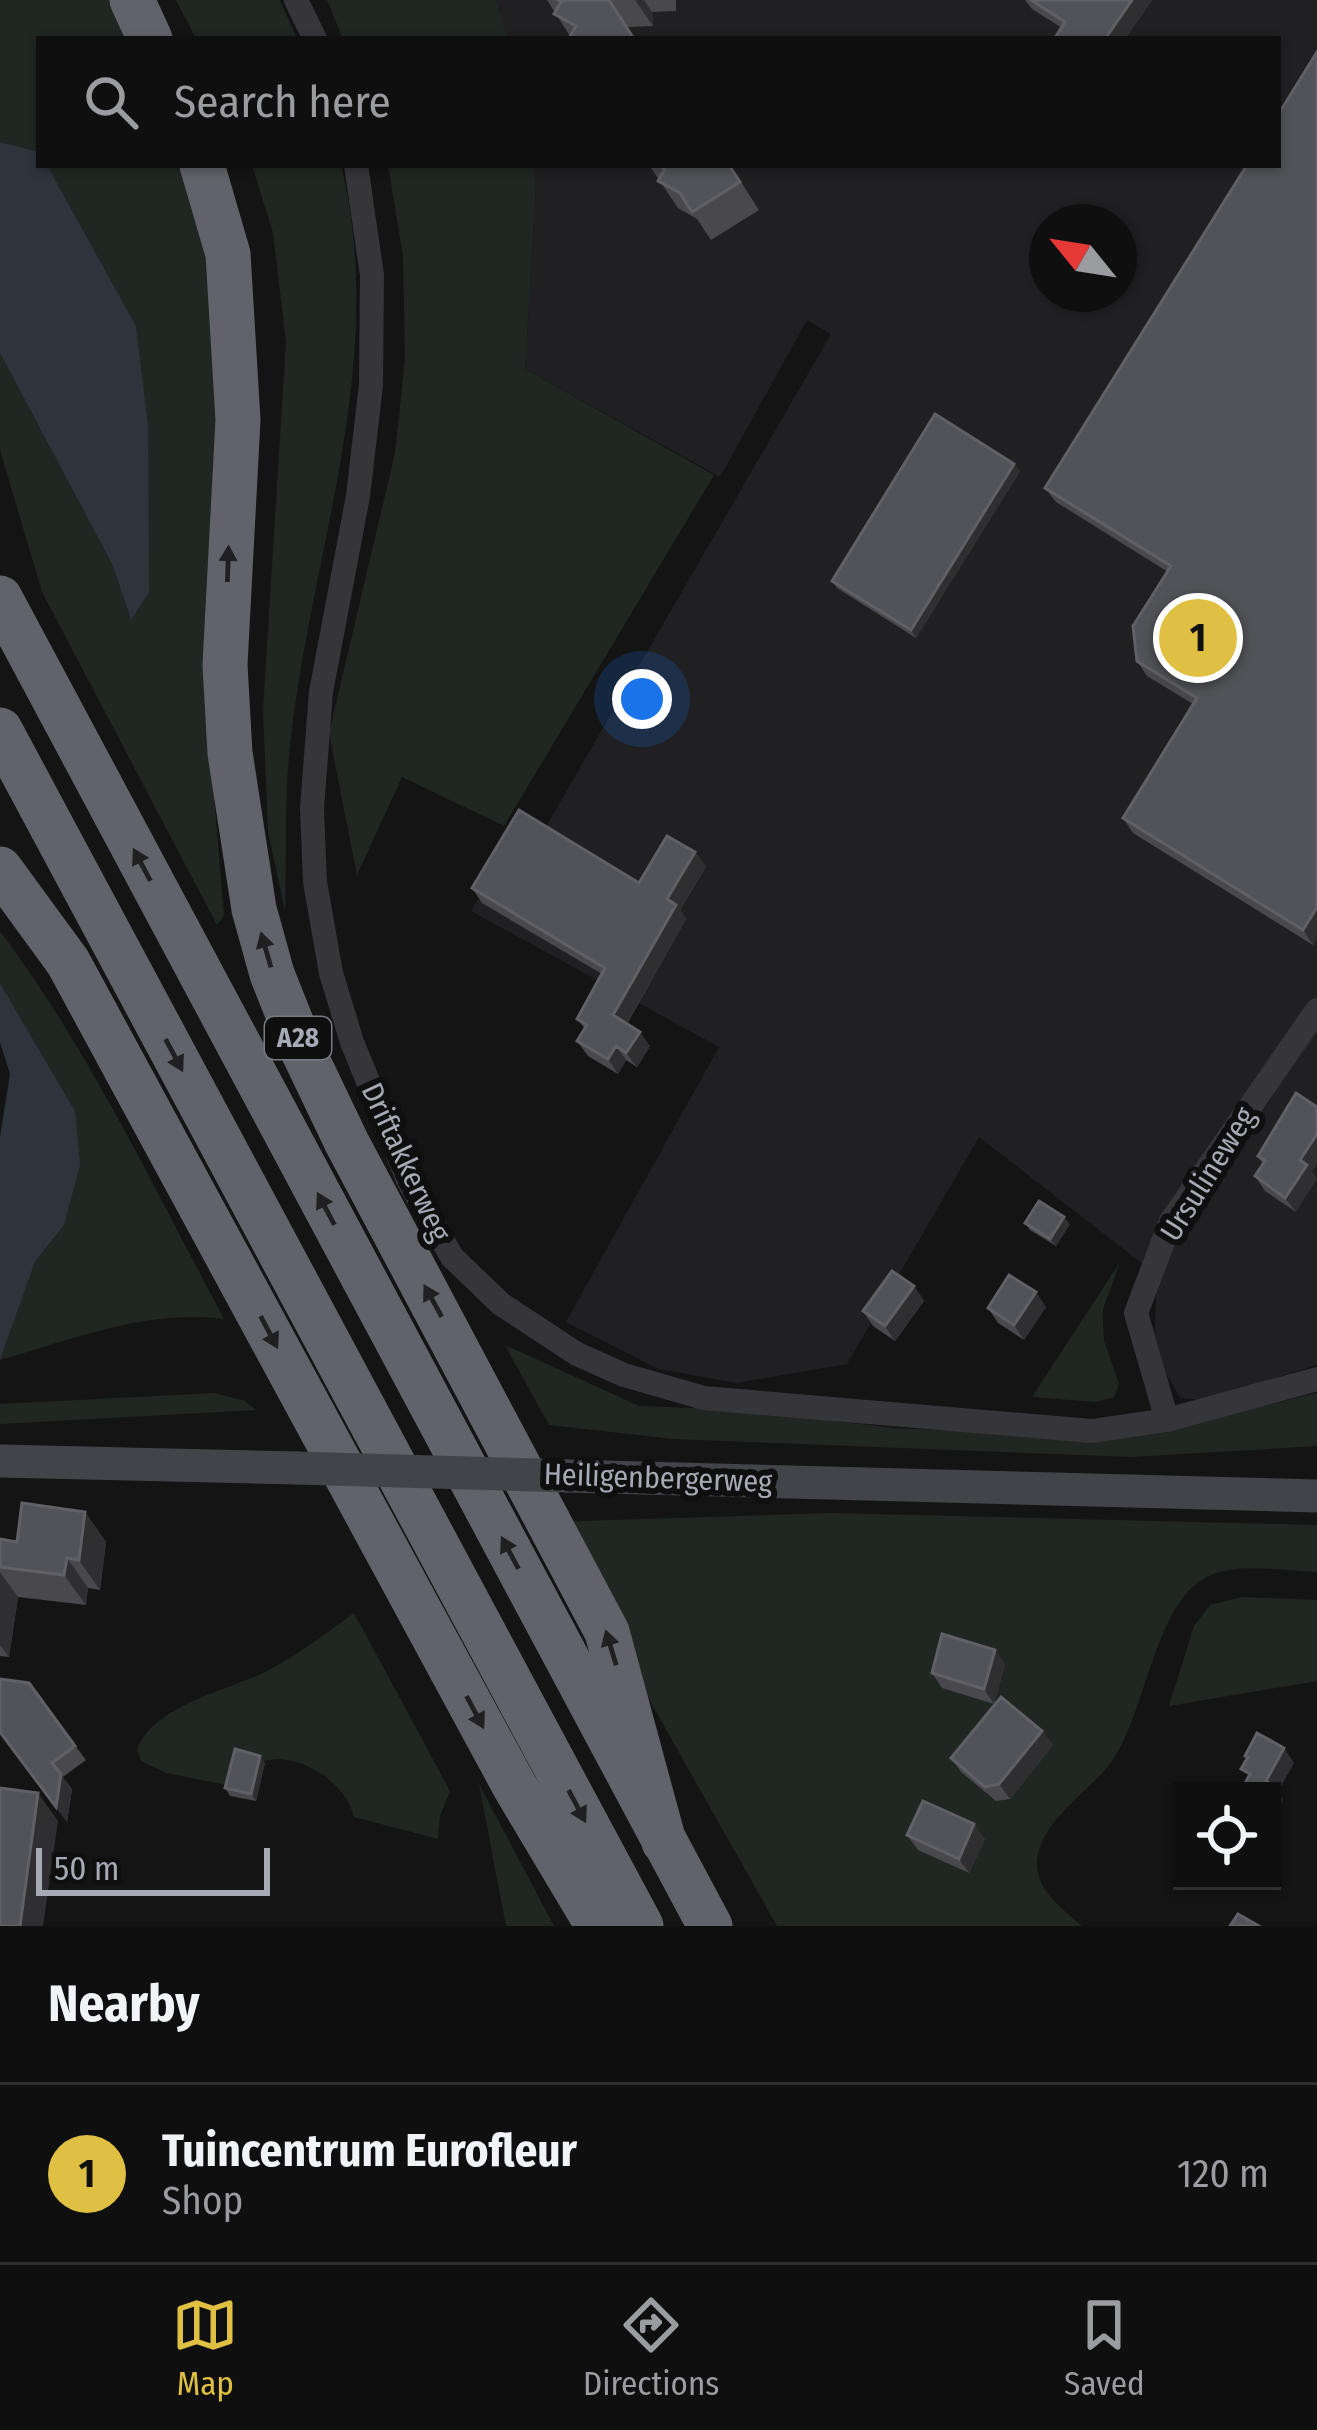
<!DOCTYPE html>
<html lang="en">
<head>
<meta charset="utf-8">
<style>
	body { margin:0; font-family:"Fira Sans Condensed",sans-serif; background:#1d1d1e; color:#f1f3f6 }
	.controls { position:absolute; right:36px; bottom:36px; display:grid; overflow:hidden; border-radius:0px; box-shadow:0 3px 9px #0004 }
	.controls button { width:108px; height:108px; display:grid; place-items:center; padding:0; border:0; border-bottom:3px solid #2f2f30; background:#0f0f10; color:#f1f3f6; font:60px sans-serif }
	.compass { position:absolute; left:1029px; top:204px; width:108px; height:108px; border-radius:50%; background:#0f0f10; box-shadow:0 3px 9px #0004; rotate:300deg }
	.scale { position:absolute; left:36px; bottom:30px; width:234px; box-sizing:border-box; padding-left:12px; border:6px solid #a7a9b4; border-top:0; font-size:33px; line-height:42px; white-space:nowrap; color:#a7a9b4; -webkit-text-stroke:9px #0f0f10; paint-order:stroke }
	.you { position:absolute; left:642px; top:699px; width:42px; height:42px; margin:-30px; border:9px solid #fff; border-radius:50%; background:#1a73e8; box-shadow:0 0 0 18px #1a73e833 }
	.badge { display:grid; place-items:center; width:78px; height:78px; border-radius:50%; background:#dfc042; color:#111; font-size:39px; font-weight:700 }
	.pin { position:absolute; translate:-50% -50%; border:6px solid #fff; box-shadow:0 3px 12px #0006 }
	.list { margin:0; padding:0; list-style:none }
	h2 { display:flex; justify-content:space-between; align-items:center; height:156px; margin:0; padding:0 48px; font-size:51px }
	h2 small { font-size:39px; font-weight:400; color:#9b9c9f }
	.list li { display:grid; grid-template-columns:78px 1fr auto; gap:36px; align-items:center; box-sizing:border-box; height:180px; padding:0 48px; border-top:3px solid #2f2f30 }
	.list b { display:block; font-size:45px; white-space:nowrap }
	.list p { margin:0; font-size:39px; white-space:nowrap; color:#9b9c9f }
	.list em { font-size:39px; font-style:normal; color:#9b9c9f }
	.icon { flex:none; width:66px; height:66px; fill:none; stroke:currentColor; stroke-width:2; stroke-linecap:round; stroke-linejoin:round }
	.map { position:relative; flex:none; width:1317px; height:1926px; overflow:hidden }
	.search { position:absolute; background:#0f0f10; box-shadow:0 3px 9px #0004; left:36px; right:36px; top:36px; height:132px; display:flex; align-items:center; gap:30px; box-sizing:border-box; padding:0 42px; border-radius:0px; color:#9b9c9f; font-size:45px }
	.sheet { height:336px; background:#0f0f10 }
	nav { display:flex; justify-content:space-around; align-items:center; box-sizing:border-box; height:168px; border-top:3px solid #2f2f30; background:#0f0f10; font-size:33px; color:#9b9c9f }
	nav a { display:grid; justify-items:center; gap:6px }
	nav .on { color:#dfc042 }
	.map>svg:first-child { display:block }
	.built { fill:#202022; fill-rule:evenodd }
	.green { fill:#202722 }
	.water { fill:#2e343c }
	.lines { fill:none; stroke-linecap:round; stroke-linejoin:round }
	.minor { stroke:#35353a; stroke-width:24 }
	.secondary { stroke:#434449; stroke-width:33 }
	.motorway { stroke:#62636a; stroke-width:45 }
	.secondary-bridge { stroke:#434449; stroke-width:33 }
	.wall { fill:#48484d }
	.shaded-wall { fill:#2f2f32 }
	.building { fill:#525358; stroke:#606066; stroke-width:3 }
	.oneway { fill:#202022 }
	.labels { text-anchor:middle; stroke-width:12; stroke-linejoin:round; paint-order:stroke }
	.shield { fill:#0f0f10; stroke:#797b83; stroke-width:3 }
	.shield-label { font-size:27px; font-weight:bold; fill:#a7a9b4 }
	.street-label { font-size:30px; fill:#a7a9b4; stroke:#0f0f10 }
</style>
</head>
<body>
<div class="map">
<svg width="1317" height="1926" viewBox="0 0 1317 1926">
	<rect width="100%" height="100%" fill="#141415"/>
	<path class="built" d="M496,0H1317V1365L1204,1400L1180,1398L1154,1351L1157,1275L979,1137L847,1364L737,1383L658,1369L566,1322L719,1047L471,911L527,821L544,830L831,334L807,320L720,477L525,369L536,185L533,165H1278V39H508ZM1047,222H1119V294H1047Z"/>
	<path class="green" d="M0,0H123L144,39H39V152L0,142Z
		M176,0H280L297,39H196Z
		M327,0H496L508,39H343Z
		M47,165H194L219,260L212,772L224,916L217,925L42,592L0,450V353L113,566L130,618L136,326Z
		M252,165H341C389,363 311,550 290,745C284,800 287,856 285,911L268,831L263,710L286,342L273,233Z
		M388,165H533L536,185L525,369L714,475L504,826L402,777L357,875L329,733L395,453L405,359L403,256Z
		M0,931C89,1050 154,1188 224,1319C147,1309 74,1339 0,1360L35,1262L64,1225L75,1111L0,983Z
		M1120,1262L1103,1309V1323L1104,1341L1119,1384L1114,1397L1096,1402L1032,1397Z
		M505,1345L639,1406L743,1410L894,1428L1003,1433L1171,1428L1317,1393V1446L1132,1457L674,1439L549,1425Z
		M215,1393L245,1401L256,1410L0,1424V1404Z
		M831,1513L1317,1525V1572C1282,1571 1230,1560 1200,1581C1154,1613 1146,1709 1113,1760C1091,1791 1040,1820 1037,1861C1035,1890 1063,1909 1082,1926H777L549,1522Z
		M1242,1597L1317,1600V1681L1169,1706L1194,1626L1210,1605Z
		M354,1613L450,1791L440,1816L438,1839L354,1817C347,1787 313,1762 281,1759C269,1759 254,1763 242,1764L226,1785L166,1773L141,1761L137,1750C154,1704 229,1691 269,1670C299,1654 327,1633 354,1613Z
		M479,1784L554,1926H506Z"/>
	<path class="water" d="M0,142L39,152V165H47L136,326L148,426L149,592L131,620L113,566L0,353Z
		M0,983L75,1111L80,1165L64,1225L35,1262L0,1360V1137L10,1074L0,1042Z"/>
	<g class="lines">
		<path class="minor" d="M296,0L315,39
			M356,165L372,275L371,385L358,496L321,692L312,808L315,882L331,973L352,1042L408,1180L452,1257L501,1304L577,1354L624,1375L704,1398L1092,1431L1167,1420L1317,1379
			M1167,1420L1136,1313L1171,1221L1317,1010"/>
		<path class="secondary" d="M0,1461L297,1468
			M567,1476L1317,1496"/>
		<path class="motorway" d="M132,0L150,39
			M202,165L228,254L238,420L225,665L230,753L254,909L272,974L301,1047L347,1143L607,1632L664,1842
			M0,598L710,1926
			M0,730L641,1926
			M0,869L68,962L515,1787L598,1926"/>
		<path class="secondary-bridge" d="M297,1468L567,1476"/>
	</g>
	<path class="wall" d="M547,0H676V11L652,12L653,26L628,27L570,36Z
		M1025,0H1152L1125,39L1062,28L1032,9Z
		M1317,52V938L1313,945L1133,833L1123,818L1193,704L1147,676L1137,661L1168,572L1056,502L1045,488Z
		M649,165H730L759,210L711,240L697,219L678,208Z
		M1014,464L1020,471L916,638L837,588L832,581Z
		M695,852L706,867L680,910L686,919L627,1024L650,1046L637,1067L626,1060L618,1074L588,1056L577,1041L585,1029L577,1019L602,974L482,903L472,888L639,883Z
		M1317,1107V1164L1312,1171L1296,1212L1265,1191L1255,1176L1263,1164L1258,1156Z
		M1025,1223L1070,1224L1056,1246L1030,1230Z
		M914,1286L924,1301L895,1341L873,1326L863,1311Z
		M1046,1307L1024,1340L998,1323L988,1308Z
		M85,1512L106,1542L100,1590L88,1588L86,1605L18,1597L9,1657L0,1656V1539L17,1542Z
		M1005,1664L994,1704L942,1688L932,1673Z
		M29,1683L86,1760L63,1777L72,1789L67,1822L0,1733Z
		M1042,1731L1053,1745L1010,1799L996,1801L961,1772L951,1758Z
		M265,1763L256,1801L230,1796L225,1788Z
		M907,1835L985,1839L969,1873L918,1850Z"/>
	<path class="shaded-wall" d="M635,0H644L652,12L653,26Z
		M1132,0H1152L1125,39H1105Z
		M1014,464L1020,471L916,638L911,630Z
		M695,852L706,867L680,910L686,919L623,1030L613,1015L667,899Z
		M1317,907V938L1313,945L1303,930Z
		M640,1032L650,1046L637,1067L626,1053Z
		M616,1046L626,1060L618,1074L608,1059Z
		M1317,1134V1164L1312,1171L1317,1179L1296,1212L1285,1198L1300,1160Z
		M1064,1217L1070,1224L1056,1246L1050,1239Z
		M914,1286L924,1301L895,1341L885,1326Z
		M1036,1292L1046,1307L1024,1340L1014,1325Z
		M85,1512L106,1542L100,1590L79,1560Z
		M67,1558L88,1588L86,1605L64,1575Z
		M0,1572L18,1597L9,1657L0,1645Z
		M995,1650L1005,1664L994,1704L984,1689Z
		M1042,1731L1053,1745L1010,1799L999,1784Z
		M1284,1748L1294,1763L1278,1792L1283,1800L1272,1819V1791H1269L1266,1781Z
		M260,1756L265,1763L256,1801L251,1794Z
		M61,1774L72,1789L67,1822L56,1807Z
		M38,1793L58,1821L43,1926H20Z
		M974,1824L985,1839L969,1873L959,1859Z"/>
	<path class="building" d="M558,0H609L634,39H572L569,38L576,26L554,14L561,2Z
		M1031,0H1132L1105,39H1057L1055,38L1065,22Z
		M1317,52V907L1303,930L1123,818L1197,698L1137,661L1133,626L1171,566L1045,488L1247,165H1278V115Z
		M658,165H729L740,182L692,212L680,193L658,181L665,169Z
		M935,414L1014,464L911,630L832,581Z
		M519,810L639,883L667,836L695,852L667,899L676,905L613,1015L640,1032L626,1053L616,1046L608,1059L577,1041L587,1025L577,1019L605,968L472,888Z
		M1296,1093L1317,1107V1134L1300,1160L1307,1165L1285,1198L1255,1176L1265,1161L1258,1156Z
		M1039,1201L1064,1217L1050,1239L1025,1223Z
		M892,1271L914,1286L885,1326L863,1311Z
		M1009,1275L1036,1292L1014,1325L988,1308Z
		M22,1503L85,1512L79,1560L67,1558L64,1575L0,1567V1539L17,1542Z
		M942,1634L995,1650L984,1689L932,1673Z
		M0,1679L29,1683L75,1746L52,1763L61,1774L56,1807L0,1732Z
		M1001,1697L1042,1731L999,1784L985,1787L951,1758Z
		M1257,1733L1284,1748L1266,1781L1273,1785L1269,1791H1241L1250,1774L1241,1769L1248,1757L1245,1756Z
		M235,1749L260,1756L251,1794L225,1788Z
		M0,1788L38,1793L20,1926H0Z
		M923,1801L974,1824L959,1859L907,1835Z
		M1238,1914L1259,1926H1230Z"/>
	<defs><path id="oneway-solid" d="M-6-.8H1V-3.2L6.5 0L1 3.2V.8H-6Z" transform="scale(3)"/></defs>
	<g class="oneway">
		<use href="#oneway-solid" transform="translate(228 564) rotate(-88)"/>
		<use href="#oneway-solid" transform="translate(142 865) rotate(-118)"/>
		<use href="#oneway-solid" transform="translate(266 950) rotate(-106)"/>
		<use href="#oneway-solid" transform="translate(174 1055) rotate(62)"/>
		<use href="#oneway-solid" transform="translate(326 1209) rotate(-118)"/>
		<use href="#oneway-solid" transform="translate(433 1301) rotate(-119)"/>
		<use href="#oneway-solid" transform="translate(269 1332) rotate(62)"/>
		<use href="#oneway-solid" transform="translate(510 1553) rotate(-118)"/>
		<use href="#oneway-solid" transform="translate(611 1648) rotate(-107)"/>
		<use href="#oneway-solid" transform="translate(475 1712) rotate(62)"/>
		<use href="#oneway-solid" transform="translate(577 1806) rotate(62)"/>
	</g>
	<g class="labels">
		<rect class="shield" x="265" y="1017" width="66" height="42" rx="9"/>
		<g class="shield-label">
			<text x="298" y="1047">A28</text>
		</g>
		<g class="street-label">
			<text transform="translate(406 1162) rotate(65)" y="10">Driftakkerweg</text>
			<text transform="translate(1208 1174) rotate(-58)" y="10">Ursulineweg</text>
			<text transform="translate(658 1478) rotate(2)" y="10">Heiligenbergerweg</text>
		</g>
	</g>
</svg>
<div class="controls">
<button><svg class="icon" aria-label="locate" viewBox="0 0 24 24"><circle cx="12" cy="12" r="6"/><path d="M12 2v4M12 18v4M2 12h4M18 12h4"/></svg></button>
</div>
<svg class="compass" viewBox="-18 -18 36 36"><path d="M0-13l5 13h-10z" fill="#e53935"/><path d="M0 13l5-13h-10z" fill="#9b9c9f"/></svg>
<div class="scale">50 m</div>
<div class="you"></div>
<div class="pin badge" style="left:1198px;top:638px">1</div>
<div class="search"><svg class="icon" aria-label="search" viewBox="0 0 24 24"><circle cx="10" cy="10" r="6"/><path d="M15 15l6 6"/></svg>Search here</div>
</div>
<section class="sheet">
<h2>Nearby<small></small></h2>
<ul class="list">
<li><span class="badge">1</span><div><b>Tuincentrum Eurofleur</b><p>Shop</p></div><em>120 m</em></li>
</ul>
</section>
<nav>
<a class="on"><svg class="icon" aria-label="map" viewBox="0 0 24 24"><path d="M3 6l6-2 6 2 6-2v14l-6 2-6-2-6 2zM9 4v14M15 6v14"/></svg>Map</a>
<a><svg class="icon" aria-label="directions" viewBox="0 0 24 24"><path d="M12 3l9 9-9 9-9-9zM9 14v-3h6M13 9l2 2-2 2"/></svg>Directions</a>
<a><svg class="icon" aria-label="saved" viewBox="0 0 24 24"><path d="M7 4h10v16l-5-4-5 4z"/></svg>Saved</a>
</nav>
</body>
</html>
